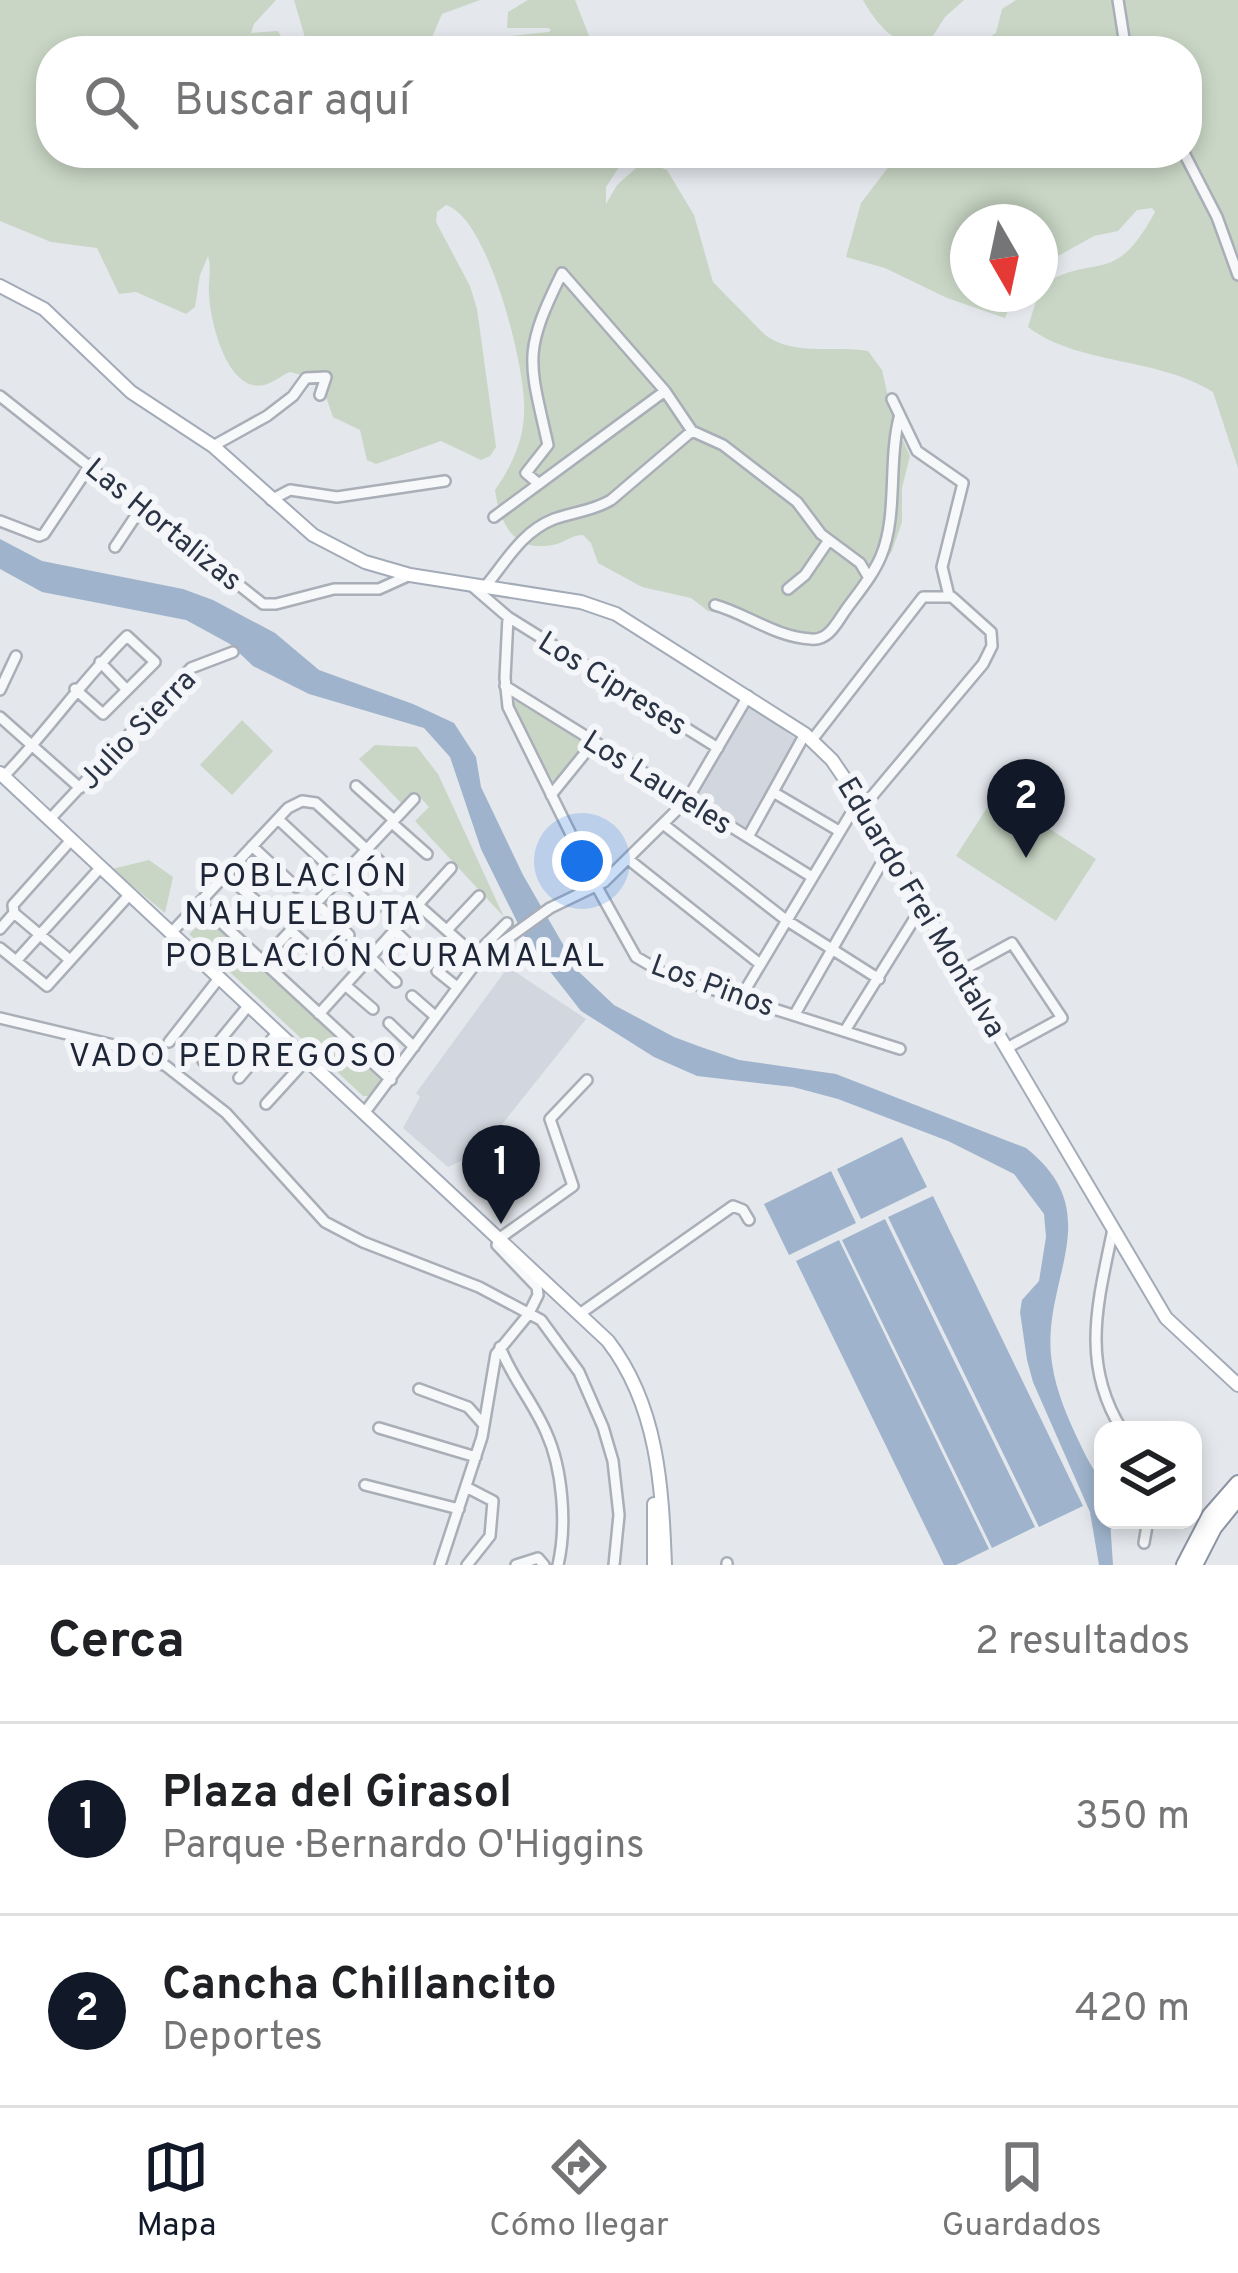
<!DOCTYPE html>
<html lang="es">
<head>
<meta charset="utf-8">
<style>
	body { margin:0; font-family:Overpass,sans-serif; background:#f6f6f6; color:#202124 }
	.controls { position:absolute; right:36px; bottom:36px; display:grid; overflow:hidden; border-radius:24px; box-shadow:0 6px 18px #0003 }
	.controls button { width:108px; height:108px; display:grid; place-items:center; padding:0; border:0; border-bottom:3px solid #e0e0e0; background:#fff; color:#202124; font:60px sans-serif }
	.compass { position:absolute; left:950px; top:204px; width:108px; height:108px; border-radius:50%; background:#fff; box-shadow:0 6px 18px #0003; rotate:171deg }
	.you { position:absolute; left:582px; top:861px; width:42px; height:42px; margin:-30px; border:9px solid #fff; border-radius:50%; background:#1a73e8; box-shadow:0 0 0 18px #1a73e833 }
	.badge { display:grid; place-items:center; width:78px; height:78px; border-radius:50%; background:#111827; color:#fff; font-size:39px; font-weight:700 }
	.pin { position:absolute; translate:-50% -99px; filter:drop-shadow(0 3px 6px #0008) }
	.pin::after { content:''; position:absolute; top:63px; width:42px; height:36px; background:inherit; clip-path:polygon(0 0,100% 0,50% 100%) }
	.list { margin:0; padding:0; list-style:none }
	h2 { display:flex; justify-content:space-between; align-items:center; height:156px; margin:0; padding:0 48px; font-size:51px }
	h2 small { font-size:39px; font-weight:400; color:#757577 }
	.list li { display:grid; grid-template-columns:78px 1fr auto; gap:36px; align-items:center; box-sizing:border-box; height:192px; padding:0 48px; border-top:3px solid #e0e0e0 }
	.list b { display:block; font-size:45px; white-space:nowrap }
	.list p { margin:0; font-size:39px; white-space:nowrap; color:#757577 }
	.list em { font-size:39px; font-style:normal; color:#757577 }
	.icon { flex:none; width:66px; height:66px; fill:none; stroke:currentColor; stroke-width:2; stroke-linecap:round; stroke-linejoin:round }
	.map { position:relative; flex:none; width:1238px; height:1565px; overflow:hidden }
	.search { position:absolute; background:#fff; box-shadow:0 6px 18px #0003; left:36px; right:36px; top:36px; height:132px; display:flex; align-items:center; gap:30px; box-sizing:border-box; padding:0 42px; border-radius:48px; color:#757577; font-size:45px }
	.sheet { height:540px; background:#fff }
	nav { display:flex; justify-content:space-around; align-items:center; box-sizing:border-box; height:168px; border-top:3px solid #e0e0e0; background:#fff; font-size:33px; color:#757577 }
	nav a { display:grid; justify-items:center; gap:6px }
	nav .on { color:#111827 }
	.map>svg:first-child { display:block }
	.built { fill:#d2d6de }
	.green { fill:#c9d6c5 }
	.water { fill:#9fb4cc }
	.lines { fill:none; stroke-linecap:round; stroke-linejoin:round }
	.minor-casing { stroke:#a9aeb7; stroke-width:14 }
	.major-casing { stroke:#a3abb8; stroke-width:16 }
	.highway-casing { stroke:#8b94a3; stroke-width:18 }
	.minor { stroke:#f7f8fa; stroke-width:9 }
	.major { stroke:#fff; stroke-width:12 }
	.highway { stroke:#fff; stroke-width:14 }
	.labels { text-anchor:middle; stroke-width:12; stroke-linejoin:round; paint-order:stroke }
	.street-label { font-size:30px; fill:#2b3445; stroke:#f4f6f9 }
	.neighbourhood-label { font-size:33px; letter-spacing:3px; fill:#1d2536; stroke:#f4f6f9 }
</style>
</head>
<body>
<div class="map">
<svg width="1238" height="1565" viewBox="0 0 1238 1565">
	<rect width="100%" height="100%" fill="#e4e7ec"/>
	<path class="built" d="M751,704L796,739L746,829L695,796Z
		M508,967L586,1019L480,1152L448,1167L403,1128L420,1097L416,1093Z"/>
	<path class="green" d="M0,0H276L254,24L251,33L278,31L289,51H51V153H628L606,187V204L617,185L636,168L656,166L667,170L694,215L713,282L764,334C793,357 834,345 868,351L882,370L893,418L910,456L902,488V522L892,551L832,638L811,642L754,627L730,615L708,611L691,598L642,587L598,563L591,543L583,535C572,535 567,541 557,544C514,555 500,524 495,490C514,463 526,435 524,402C523,360 488,218 446,205L437,212L436,222L470,286L477,309L496,447L490,456L481,460L441,441L376,464L367,460L360,430L333,417L320,380L290,372C282,375 273,383 264,385C227,393 210,321 209,294C208,280 212,269 208,256L200,275L195,307L186,314L136,292L119,294L97,248L51,242L0,221Z
		M294,0H480L442,14L426,51H309Z
		M528,0H575L595,51H476L490,38L549,32L551,29L547,28H507L508,12Z
		M863,0H964L945,17L929,42C900,53 877,25 863,0Z
		M1016,0H1238V468L1213,392C1158,357 1077,365 1028,327L1041,285C1098,251 1113,289 1155,212L1152,208L1137,210L1118,231L1094,236L1049,261L1040,259V222H968V294H1015L1005,318L947,298L885,268L846,257L861,203L899,153H1187V51H979V43L996,33L1002,9Z
		M519,699L588,743L554,783L514,709V702Z
		M242,720L273,751L232,795L200,765Z
		M375,745L417,747L438,774L504,917L415,821L429,807L416,793L402,804L359,759Z
		M996,794L1096,859L1056,921L956,856Z
		M149,860L173,877L165,913L112,869Z
		M208,916L380,1080L382,1085L371,1096H363L189,934Z"/>
	<path class="water" d="M0,539L42,561L183,589L213,600L275,633L319,670L413,704L454,723L476,757L481,787L523,875L579,972L614,1005L674,1037L701,1047L739,1060L836,1074L1026,1148C1111,1215 1039,1281 1052,1363C1056,1393 1070,1423 1083,1450C1089,1464 1101,1478 1103,1492C1104,1501 1103,1511 1103,1520H1110L1113,1565H1099L1090,1512L1033,1382L1027,1360L1020,1312L1022,1300L1039,1281L1046,1237L1044,1214L1014,1174L948,1141L838,1099L793,1087L697,1076L654,1057L581,1011L527,942L481,849L450,757L424,728L309,694L253,666L230,644L186,620L42,592L0,569Z
		M902,1137L927,1187L861,1219L837,1169Z
		M831,1171L856,1223L789,1255L764,1204Z
		M933,1196L1083,1506L1039,1527L888,1217Z
		M885,1219L1035,1527L992,1548L842,1240Z
		M839,1240L989,1549L956,1565H944L796,1261Z"/>
	<g class="lines">
		<g class="minor-casing">
			<path id="minor" d="M1118,0L1126,51
				M1184,153L1217,217L1238,275
				M0,396L263,604H276L334,589H379L410,575
				M892,399L917,451L963,483L942,567L949,596
				M213,446L267,416L293,396L306,378L326,377L320,395
				M539,484L526,473L548,445C529,360 522,354 562,273L665,391L692,431L723,445L797,502L821,534L860,563L869,578
				M271,500L290,490L337,497L445,481
				M494,517L665,391
				M0,521L39,536L44,534L91,464
				M115,547L141,508
				M472,586L508,617L718,748
				M484,588C506,562 521,532 554,519C573,512 593,511 611,500L692,431
				M788,589L805,575L829,540
				M715,605C747,614 775,637 811,639C828,641 836,624 845,611C857,594 873,576 881,556C898,516 888,462 899,418
				M508,617L505,678L508,707L597,887L636,957L667,975L900,1049
				M100,662L127,690
				M505,686L812,877
				M0,690L16,656
				M0,717L80,788
				M4,776C48,731 82,680 127,636L155,662L103,714L75,689
				M356,786L394,820
				M773,792L839,831
				M551,795L594,742
				M50,819L191,668L233,652
				M279,820L323,861
				M392,823L427,854
				M663,824L786,920L879,979
				M748,837L805,734
				M252,846L296,887
				M628,859L760,964
				M226,875L271,914
				M341,877L375,909
				M316,903L349,935
				M201,904L391,1080
				M417,904L479,959
				M14,913L70,960
				M0,929L14,913L13,905L72,839
				M394,930L420,955
				M447,930L479,896
				M291,931L324,961
				M172,932L288,808L302,801L316,803L401,881
				M0,948L47,986L130,894
				M475,955L507,923
				M370,957L396,982
				M16,961L101,867
				M262,961L414,799
				M437,971L457,987
				M961,971L1012,943L1062,1018L1007,1048
				M345,985L373,1009
				M412,996L436,1017
				M741,997L853,810L873,795L983,664L992,646L991,632L952,597H923L812,740
				M319,1014L451,868
				M795,1014L889,850
				M0,1018L126,1048L166,1066L226,1113L325,1222L363,1242L479,1287L541,1320L579,1372L603,1427L613,1461L619,1515L614,1565
				M389,1023L414,1047
				M846,1029L923,905
				M169,1042L220,977
				M203,1061L249,1005
				M239,1078L278,1032
				M266,1104L307,1059
				M365,1112L479,959L550,908L604,882L687,800L748,696
				M1113,1229C1098,1302 1080,1363 1122,1430
				M581,1313L733,1206L743,1210L749,1220
				M500,1347C512,1378 533,1402 546,1432C563,1469 567,1526 558,1565
				M419,1389L468,1407L484,1425
				M379,1428L476,1457
				M365,1485L459,1509
				M466,1487L493,1501L490,1536L467,1565
				M1144,1543L1148,1520
				M440,1565L482,1437L496,1354L528,1315L538,1295L537,1287L497,1245L500,1238L573,1186L550,1119L587,1080
				M516,1565L538,1558L544,1565
				M727,1565V1563"/>
		</g>
		<g class="major-casing">
			<path id="major" d="M0,286L44,309L131,392L213,446L313,535L365,562L410,575L581,602L616,614L805,734L832,760L862,804L1166,1318L1238,1385
				M0,773L608,1341C658,1406 662,1486 665,1565
				M654,1565V1504"/>
		</g>
		<g class="highway-casing">
			<path id="highway" d="M1184,1565L1210,1515L1238,1483
				M1195,1565L1214,1528L1238,1498"/>
		</g>
		<use href="#minor" class="minor"/>
		<use href="#major" class="major"/>
		<use href="#highway" class="highway"/>
	</g>
	<g class="labels">
		<g class="street-label">
			<text transform="translate(164 524) rotate(39)" y="10">Las Hortalizas</text>
			<text transform="translate(613 683) rotate(32)" y="10">Los Cipreses</text>
			<text transform="translate(137 729) rotate(-46)" y="10">Julio Sierra</text>
			<text transform="translate(658 782) rotate(32)" y="10">Los Laureles</text>
			<text transform="translate(922 907) rotate(59)" y="10">Eduardo Frei Montalva</text>
			<text transform="translate(713 985) rotate(20)" y="10">Los Pinos</text>
		</g>
		<g class="neighbourhood-label">
			<text x="304" y="886">POBLACIÓN<tspan x="304" dy="38">NAHUELBUTA</tspan></text>
			<text x="386" y="966">POBLACIÓN CURAMALAL</text>
			<text x="234" y="1066">VADO PEDREGOSO</text>
		</g>
	</g>
</svg>
<div class="controls">
<button><svg class="icon" aria-label="layers" viewBox="0 0 24 24"><path d="M12 4l9 5-9 5-9-5zM3 14l9 5 9-5"/></svg></button>
</div>
<svg class="compass" viewBox="-18 -18 36 36"><path d="M0-13l5 13h-10z" fill="#e53935"/><path d="M0 13l5-13h-10z" fill="#757577"/></svg>
<div class="you"></div>
<div class="pin badge" style="left:501px;top:1224px">1</div>
<div class="pin badge" style="left:1026px;top:858px">2</div>
<div class="search"><svg class="icon" aria-label="search" viewBox="0 0 24 24"><circle cx="10" cy="10" r="6"/><path d="M15 15l6 6"/></svg>Buscar aquí</div>
</div>
<section class="sheet">
<h2>Cerca<small>2 resultados</small></h2>
<ul class="list">
<li><span class="badge">1</span><div><b>Plaza del Girasol</b><p>Parque · Bernardo O'Higgins</p></div><em>350 m</em></li>
<li><span class="badge">2</span><div><b>Cancha Chillancito</b><p>Deportes</p></div><em>420 m</em></li>
</ul>
</section>
<nav>
<a class="on"><svg class="icon" aria-label="map" viewBox="0 0 24 24"><path d="M3 6l6-2 6 2 6-2v14l-6 2-6-2-6 2zM9 4v14M15 6v14"/></svg>Mapa</a>
<a><svg class="icon" aria-label="directions" viewBox="0 0 24 24"><path d="M12 3l9 9-9 9-9-9zM9 14v-3h6M13 9l2 2-2 2"/></svg>Cómo llegar</a>
<a><svg class="icon" aria-label="saved" viewBox="0 0 24 24"><path d="M7 4h10v16l-5-4-5 4z"/></svg>Guardados</a>
</nav>
</body>
</html>
